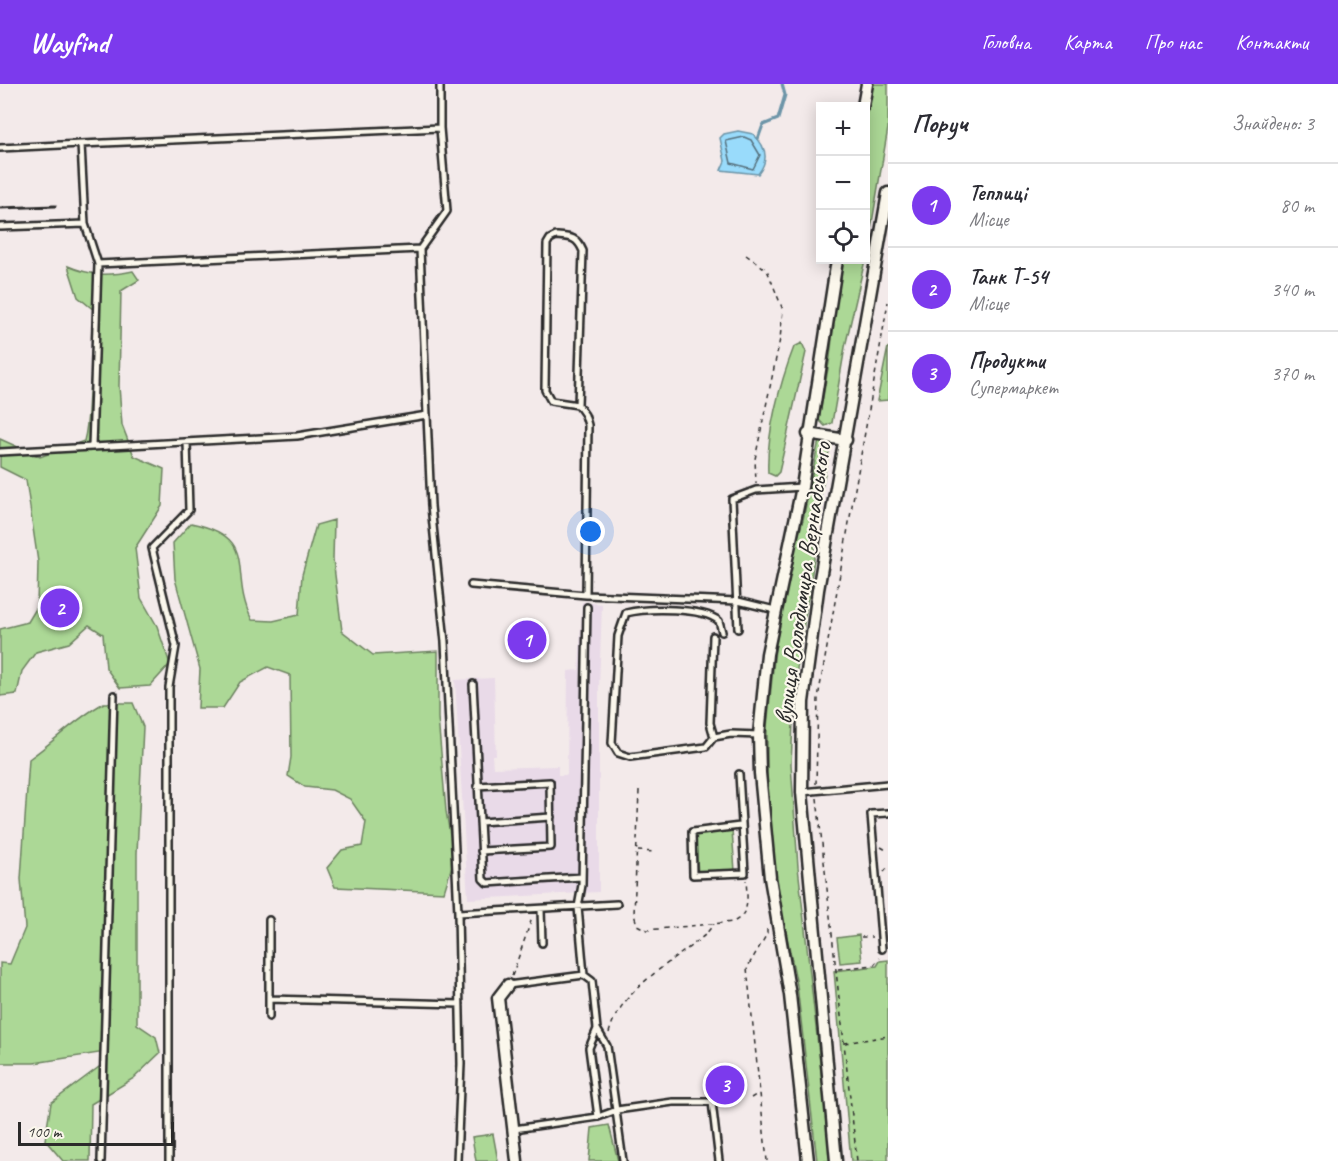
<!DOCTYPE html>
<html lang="uk">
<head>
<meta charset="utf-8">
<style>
	body { margin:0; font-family:Caveat,sans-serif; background:#f7f7f7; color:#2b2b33 }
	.controls { position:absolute; right:18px; top:18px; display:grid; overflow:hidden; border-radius:0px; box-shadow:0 3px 15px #0003 }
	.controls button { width:54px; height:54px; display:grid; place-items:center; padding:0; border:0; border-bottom:2px solid #e1e1e2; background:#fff; color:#2b2b33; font:30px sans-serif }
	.scale { position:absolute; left:18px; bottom:15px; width:156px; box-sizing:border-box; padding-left:6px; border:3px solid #2b2b2b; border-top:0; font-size:16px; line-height:21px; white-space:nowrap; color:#2b2b2b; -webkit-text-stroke:4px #fbf7ec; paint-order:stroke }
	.you { position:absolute; left:591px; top:448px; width:21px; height:21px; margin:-15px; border:4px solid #fff; border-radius:50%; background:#1a73e8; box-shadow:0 0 0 9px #1a73e833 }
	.badge { display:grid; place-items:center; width:39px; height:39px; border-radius:50%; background:#7c3aed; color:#fff; font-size:20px; font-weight:700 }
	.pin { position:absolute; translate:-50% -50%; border:3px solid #fff; box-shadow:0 2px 6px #0006 }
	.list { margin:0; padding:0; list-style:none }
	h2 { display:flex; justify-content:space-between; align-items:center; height:78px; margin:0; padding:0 24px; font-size:26px }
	h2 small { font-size:20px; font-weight:400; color:#7c7c81 }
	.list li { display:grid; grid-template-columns:39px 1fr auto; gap:18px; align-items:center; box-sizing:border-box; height:84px; padding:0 24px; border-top:2px solid #e1e1e2 }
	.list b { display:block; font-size:22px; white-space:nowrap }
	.list p { margin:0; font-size:20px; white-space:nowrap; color:#7c7c81 }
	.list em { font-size:20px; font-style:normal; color:#7c7c81 }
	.icon { flex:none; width:33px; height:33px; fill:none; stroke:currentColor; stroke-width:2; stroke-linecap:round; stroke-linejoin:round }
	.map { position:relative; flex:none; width:888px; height:1077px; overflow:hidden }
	header { display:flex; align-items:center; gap:36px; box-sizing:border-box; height:84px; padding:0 30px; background:#7c3aed; color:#fff }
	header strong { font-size:28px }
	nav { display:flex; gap:33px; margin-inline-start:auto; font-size:21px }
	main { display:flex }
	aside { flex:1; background:#fff }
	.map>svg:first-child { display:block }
	.built { fill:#e9dae8 }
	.green { fill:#acd896; stroke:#6c8260; stroke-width:1.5 }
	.water { fill:#99dbfb; stroke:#6d95a8; stroke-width:1.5 }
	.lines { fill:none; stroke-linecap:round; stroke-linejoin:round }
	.shore { stroke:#57717e; stroke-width:1.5 }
	.stream { stroke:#6d95a8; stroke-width:3 }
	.lane-casing { stroke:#2b2b2b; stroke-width:10 }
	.street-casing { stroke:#2b2b2b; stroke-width:15 }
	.path { stroke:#2b2b2b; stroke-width:1.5; stroke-dasharray:4.5 4.5; stroke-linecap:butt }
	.lane { stroke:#fbf7ec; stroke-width:5 }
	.street { stroke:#fbf7ec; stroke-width:10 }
	.rail { stroke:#2b2b2b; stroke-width:3 }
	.labels { text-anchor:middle; stroke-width:4.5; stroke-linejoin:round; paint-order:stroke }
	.street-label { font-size:26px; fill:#2b2b2b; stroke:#fbf7ec }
</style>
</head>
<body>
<header>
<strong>Wayfind</strong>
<nav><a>Головна</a><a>Карта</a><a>Про нас</a><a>Контакти</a></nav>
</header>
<main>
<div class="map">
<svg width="888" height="1077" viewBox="0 0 888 1077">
	<rect width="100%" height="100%" fill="#f3eaea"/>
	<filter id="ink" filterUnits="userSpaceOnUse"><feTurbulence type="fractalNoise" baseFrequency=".0167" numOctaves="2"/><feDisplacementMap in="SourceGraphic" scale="12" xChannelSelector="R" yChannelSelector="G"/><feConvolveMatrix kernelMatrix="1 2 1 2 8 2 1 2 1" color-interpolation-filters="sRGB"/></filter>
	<g filter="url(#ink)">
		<path class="built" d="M582,518L602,520L599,604V808L468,815L455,596L494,594L496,671H492L493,684L558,682V691H567L568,587L579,586Z"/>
		<path class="green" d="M871,0H888V44L866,174V32Z
			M841,176H865L845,263L832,339L825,342L819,336L830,273Z
			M68,182C91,192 109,192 133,187L139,196L121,207L119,302L122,341L134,372L164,385L162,422L135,464L141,514L157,542L170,580L150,602L120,604L106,584L103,550L89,541L69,559L36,568L22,587L17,610L0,612V545L28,538L37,523L38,478L26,396L0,383V355L40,373L84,357C90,334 87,314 91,292C95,270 101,253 100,231L78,213Z
			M802,259L806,268L779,388L775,392L768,389C766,351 780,299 794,263Z
			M888,263V316L877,317Z
			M819,356L827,357L830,362L815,442L814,475L795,598L791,680L798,783L831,1077H817L797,901L774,790L767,713V643L775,565L790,480L803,436Z
			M334,436L333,475L342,547L373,571L438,567V634L446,727L454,775L444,808L335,803L327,784L342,766L362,762L366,738L350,715L332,706L305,703L288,692L291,673L290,591L268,583L240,598L223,624H198L200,585L175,495L173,459L191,439C262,454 227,487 252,536L273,537L299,531L302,491L316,441Z
			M104,619H133L143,643L137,769V940L156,953L160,969L134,994L91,1020L90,1077H63L45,1056L51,1019L107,977L105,968L34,979H0V879L10,880L25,844L21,795L29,675C55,657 76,634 104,619Z
			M732,746L735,787L698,790L695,749Z
			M859,851L862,877L840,879L837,854Z
			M888,876V1077H851L834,887L877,882L880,877Z
			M609,1041L618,1077H589L592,1044Z
			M493,1050L498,1077H476L472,1053Z"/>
		<path class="water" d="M738,47L753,50C766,62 770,75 758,90L721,86L725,77L720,54L724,50Z"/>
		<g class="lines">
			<path class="shore" d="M744,53L751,56L760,71L753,85L731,79L726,57Z"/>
			<path class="stream" d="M758,55L763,41L778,35L785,11L782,0"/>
			<g class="lane-casing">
				<path id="lane" d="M440,44V0
					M0,64L81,60
					M0,143L85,140
					M556,152C571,153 577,153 583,167L578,321L551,317L545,306L547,160L550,155Z
					M578,321L585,331L588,341L586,511L738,517L775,526
					M427,331L431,422L445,558L458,829L617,820
					M92,363L98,180
					M0,368L297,352L427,331L420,165L447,127L440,44L81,60L85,140L98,180L420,165
					M471,501L586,511
					M738,545L732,415L756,406L802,403
					M713,552L710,639L714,653L731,650L759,651
					M473,600L483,795L487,799L582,793
					M714,653L706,663L630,673L618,669L612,659L618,552L626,529C647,524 702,523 719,537L722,548
					M739,690L745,789L693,791L692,748L740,742
					M477,702L550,698L551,763L481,767
					M802,708L888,700
					M480,738L551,733
					M541,825L542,859
					M269,836V915L460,920
					M882,865L871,730L888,729
					M584,891L578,823L582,801L587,523
					M508,901L584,891L592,897L597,945L589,964L598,1033
					M269,915V933
					M597,945L607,962L623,1077
					M514,1045L598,1033L617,1026L673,1018H712L719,1077
					M101,1077L114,611
					M169,1077V603L176,562L152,464L189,426L187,358
					M457,1077L461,980L458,829"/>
			</g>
			<g class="street-casing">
				<path id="street" d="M863,22L867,0
					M808,350L846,356
					M508,901L498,914L517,1077
					M808,1077L790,911L770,794L760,689L759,651L767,570L802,403L837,176
					M836,1077L802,708L803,618L818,506L888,109"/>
			</g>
			<path class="path" d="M746,171L767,186L783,226L780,255L755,375L756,399
				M816,700L818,614L888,218
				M639,707L634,830L637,841L647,846L733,838C751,829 747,814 746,796
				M817,714L857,1077
				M881,763L888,767
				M638,767L654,768
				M884,788L888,783
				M767,845V850L747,884L767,1077
				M861,853H872
				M838,885L874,881L880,874
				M512,892L532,834
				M609,949C620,905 673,878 705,851L714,840
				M845,959L888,952
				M751,1014L759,1009"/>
			<use href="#lane" class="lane"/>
			<use href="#street" class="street"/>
			<path class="rail" d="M0,124L55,122"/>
		</g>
	</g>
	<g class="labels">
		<g class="street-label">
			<text transform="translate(802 499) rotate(-82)" y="9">вулиця Володимира Вернадського</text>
		</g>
	</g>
</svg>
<div class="controls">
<button>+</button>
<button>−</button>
<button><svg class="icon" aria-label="locate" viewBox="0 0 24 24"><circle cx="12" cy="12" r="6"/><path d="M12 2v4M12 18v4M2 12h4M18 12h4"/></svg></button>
</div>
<div class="scale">100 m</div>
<div class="you"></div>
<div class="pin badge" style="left:527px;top:556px">1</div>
<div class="pin badge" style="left:60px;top:524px">2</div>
<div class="pin badge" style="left:725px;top:1001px">3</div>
</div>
<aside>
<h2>Поруч<small>Знайдено: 3</small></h2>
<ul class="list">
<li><span class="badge">1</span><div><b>Теплиці</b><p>Місце</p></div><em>80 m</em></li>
<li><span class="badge">2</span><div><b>Танк Т-54</b><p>Місце</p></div><em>340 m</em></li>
<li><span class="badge">3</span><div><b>Продукти</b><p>Супермаркет</p></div><em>370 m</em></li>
</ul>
</aside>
</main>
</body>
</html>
